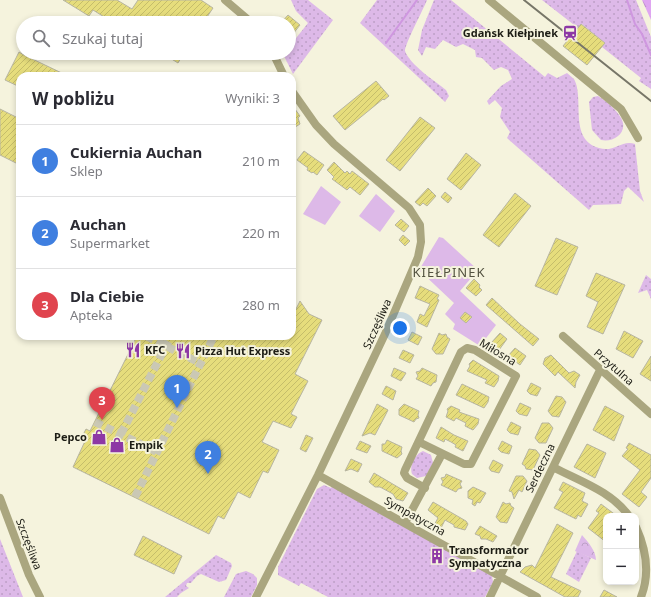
<!DOCTYPE html>
<html lang="pl">
<head>
<meta charset="utf-8">
<style>
	body { margin:0; font-family:"Noto Sans",sans-serif; background:#f2f2f3; color:#2b2b33 }
	.controls { position:absolute; right:12px; bottom:12px; display:grid; overflow:hidden; border-radius:8px; box-shadow:0 2px 6px #0003 }
	.controls button { width:36px; height:36px; display:grid; place-items:center; padding:0; border:0; border-bottom:1px solid #e1e1e2; background:#fff; color:#2b2b33; font:20px sans-serif }
	.you { position:absolute; left:400px; top:328px; width:14px; height:14px; margin:-10px; border:3px solid #fff; border-radius:50%; background:#1a73e8; box-shadow:0 0 0 6px #1a73e833 }
	.badge { display:grid; place-items:center; width:26px; height:26px; border-radius:50%; background:#0f766e; color:#fff; font-size:13px; font-weight:700 }
	.pin { position:absolute; translate:-50% -33px; filter:drop-shadow(0 1px 2px #0008) }
	.pin::after { content:''; position:absolute; top:21px; width:14px; height:12px; background:inherit; clip-path:polygon(0 0,100% 0,50% 100%) }
	.list { margin:0; padding:0; list-style:none }
	h2 { display:flex; justify-content:space-between; align-items:center; height:52px; margin:0; padding:0 16px; font-size:17px }
	h2 small { font-size:13px; font-weight:400; color:#7c7c81 }
	.list li { display:grid; grid-template-columns:26px 1fr auto; gap:12px; align-items:center; box-sizing:border-box; height:72px; padding:0 16px; border-top:1px solid #e1e1e2 }
	.list b { display:block; font-size:15px; white-space:nowrap }
	.list p { margin:0; font-size:13px; white-space:nowrap; color:#7c7c81 }
	.list em { font-size:13px; font-style:normal; color:#7c7c81 }
	.icon { flex:none; width:22px; height:22px; fill:none; stroke:currentColor; stroke-width:2; stroke-linecap:round; stroke-linejoin:round }
	.map { position:relative; flex:none; width:651px; height:597px; overflow:hidden }
	.search { position:absolute; background:#fff; box-shadow:0 2px 6px #0003; left:16px; top:16px; width:280px; height:44px; display:flex; align-items:center; gap:10px; box-sizing:border-box; padding:0 14px; border-radius:22px; color:#7c7c81; font-size:15px }
	.panel { position:absolute; background:#fff; box-shadow:0 2px 6px #0003; left:16px; top:72px; width:280px; height:268px; border-radius:12px }
	.map>svg:first-child { display:block }
	.grass { fill:url(#grass-dots) }
	.forest { fill:url(#forest-firs) }
	.park { fill:url(#park-crowns) }
	.garden { fill:#ddb9e8 }
	.lines { fill:none; stroke-linecap:round; stroke-linejoin:round }
	.stream { stroke:#cf97e0; stroke-width:2 }
	.building { fill:url(#building-hatch); stroke:#b7b5a1 }
	.minor-tunnel { stroke:#cac8b5; stroke-width:8; stroke-dasharray:8 4; stroke-linecap:butt }
	.minor { stroke:#aaa67f; stroke-width:8 }
	.rail { stroke:#777668; stroke-width:2 }
	.labels { text-anchor:middle; stroke-width:4; stroke-linejoin:round; paint-order:stroke }
	.poi-label { font-size:11px; font-weight:bold; fill:#1d1d15; stroke:#f5f3dd; text-anchor:start }
	.street-label { font-size:11px; fill:#1d1d15; stroke:#f5f3dd }
	.quarter-label { font-size:13px; letter-spacing:1px; fill:#535240; stroke:#f5f3dd }
</style>
</head>
<body>
<div class="map">
<svg width="651" height="597" viewBox="0 0 651 597">
	<defs>
		<pattern id="grass-dots" width="8" height="8" patternUnits="userSpaceOnUse"><rect width="8" height="8" fill="#ddb9e8"/><path d="M2 2h.1M6 6h.1" fill="none" stroke="#bd9fc6" stroke-width="1.8" stroke-linecap="round"/></pattern>
		<pattern id="forest-firs" width="22" height="20" patternUnits="userSpaceOnUse"><rect width="22" height="20" fill="#dfa6f1"/><path d="M5 1l3.5 6h-7zM16 11l3.5 6h-7z" fill="#bf8ece"/></pattern>
		<pattern id="park-crowns" width="20" height="18" patternUnits="userSpaceOnUse"><rect width="20" height="18" fill="#ddb9e8"/><path d="M2 6a3 3 0 1 1 6 0M12 15a3 3 0 1 1 6 0" fill="none" stroke="#bd9fc6"/></pattern>
		<pattern id="building-hatch" width="6" height="6" patternUnits="userSpaceOnUse"><rect width="6" height="6" fill="#e6dd7c"/><path d="M-1 1l2-2M0 6l6-6M5 7l2-2" fill="none" stroke="#c5bd6a"/></pattern>
	</defs>
	<rect width="100%" height="100%" fill="#f5f3dd"/>
	<path class="grass" d="M291,0H308L333,20L293,74L283,54L289,53V47L308,23L296,11Z
		M377,0H427C424,8 404,46 405,51C410,65 435,81 446,90L449,96L445,102L360,23Z
		M434,0H451L545,77L548,73L557,78L567,73L574,79C585,99 568,139 599,148C614,153 622,139 635,144L640,191L644,202L628,187L624,191L621,204L593,205L589,210L507,138L510,132L500,117L502,108L495,100L489,105L487,101L501,86L512,79L508,70L501,67L494,70L482,58L476,57L475,50L463,44L456,47L443,40L435,49L426,47L422,56L418,50L422,30Z
		M542,0H636L651,37V89L639,81L641,78L602,47L605,43L582,24L578,28Z
		M598,96C606,101 616,109 621,118C629,132 614,143 601,140L592,130L589,102L593,97Z
		M646,275L651,279V299L647,290L638,293Z
		M423,451L431,455L433,463L426,476L417,478L412,474C409,466 415,454 423,451Z
		M324,485L331,488L332,486L492,576L493,582L485,597H328L301,583L299,586L278,575V567L317,489Z
		M0,539L23,597H0Z
		M577,551L591,558L579,582L566,574Z
		M216,555L231,563L232,566L226,580L219,582L201,574L197,576L191,583H187L186,586L189,588L181,593L177,597H165Z
		M246,571L253,574L257,578V585L251,597H224L236,574Z"/>
	<path class="forest" d="M642,0H651V20Z"/>
	<path class="park" d="M582,535C588,542 596,551 596,560L575,551Z"/>
	<path class="garden" d="M321,186L341,202L325,225L303,214Z
		M376,194L395,211L380,232L359,216Z
		M439,237L443,238L478,270L460,291L496,325L480,346L453,329L455,324L445,314L454,303L419,270Z"/>
	<g class="lines">
		<path class="stream" d="M627,0L635,24L642,34L651,55
			M386,43L417,0"/>
	</g>
	<path class="building" d="M63,0H117L132,9L138,0H201L213,8L203,23H114L93,10L89,16Z
		M288,15L300,25L289,39V23H281Z
		M581,24L605,43L587,65L563,46Z
		M19,52L24,55L68,76H20V87L5,80Z
		M162,53H184L178,63Z
		M376,81L389,96L384,100L383,99L345,130L333,116Z
		M292,105L300,116L298,118L300,124L292,129Z
		M0,109L20,119V165L0,155Z
		M420,117L435,128L400,171L386,160Z
		M304,151L324,165L317,175L313,172L312,173L307,170L308,168L297,160Z
		M466,153L481,165L461,190L447,179Z
		M334,162L345,173L347,171L350,174L352,171L369,184L360,195L350,187L347,190L332,179L334,177L327,170Z
		M428,188L436,196L427,206L423,203L420,206L415,202Z
		M445,192L452,198L448,203L441,197Z
		M515,193L531,206L499,247L483,235Z
		M401,219L409,226L404,232L395,225Z
		M403,235L410,241L405,246L399,240Z
		M556,238L578,247L557,295L535,286Z
		M596,273L625,285L603,334L587,327L598,302L586,296Z
		M474,279L480,285L479,287L482,290L476,296L466,288Z
		M420,286L439,295L437,299L439,300L427,327L417,322L420,314L424,316L430,304L415,298Z
		M492,298L520,324L539,339L533,346L486,305Z
		M300,301L309,314L322,320L295,374L308,381L291,414L297,417L291,428L273,421L262,442L279,450L268,473L263,471L250,498L238,492L224,519L218,516L209,534L73,467L86,439L82,437L86,429L90,431L137,336H292V317Z
		M465,312L472,317L466,323L460,318Z
		M624,331L643,341L633,358L616,349Z
		M412,332L422,337L418,345L408,340Z
		M439,333L442,335L446,334L447,337L450,339L443,354H436L432,349Z
		M500,333L507,339L499,350L496,348L493,350V345L491,343Z
		M515,348L526,356L520,365L508,356Z
		M403,350L414,355L410,363L399,358Z
		M551,355L569,373L574,371L580,375L576,382L575,388L558,372L555,376L543,364L545,358Z
		M651,356V381L640,374Z
		M473,360L499,376L498,381L494,387L485,383L487,380L467,371L470,366L469,364Z
		M394,368L406,373L401,381L391,376Z
		M422,368L437,375L436,382L433,383L431,386L416,379L418,376L416,372L420,371Z
		M531,383L541,388L537,396L530,394L527,391Z
		M462,384L489,397L488,402L484,408L456,395Z
		M386,386L396,391L393,400L382,394Z
		M556,396L562,397L566,402L559,417L552,416L548,411Z
		M520,403L531,408L527,416L519,414L516,411Z
		M377,404L388,410L385,416L375,435L370,433L362,436Z
		M404,404L419,411L418,415L419,418L416,419L414,422L399,415V409Z
		M451,406L460,410L459,412L479,419L478,424L473,430L465,426L466,423L456,418L454,421L446,417L448,411L447,409Z
		M605,406L624,416L614,441L593,430Z
		M511,422L521,427L518,435L510,433L507,430Z
		M542,423H549L553,428L546,443H539L535,438Z
		M441,427L454,435L468,441L463,451L455,447L456,445L451,442L445,439L444,442L436,438Z
		M306,435L313,438L306,452L300,449Z
		M387,440L402,447L401,451L402,454L397,458L382,451V444H385Z
		M360,441L371,446L367,453L356,449Z
		M502,441L512,446L509,454L501,452L498,449Z
		M629,443L651,455V478L641,492L647,497L639,507L622,494L640,470L622,456L628,449L626,448Z
		M587,444L606,453L595,478L574,467Z
		M529,449L536,450L540,455L533,470L526,469L525,466L522,464Z
		M351,459L362,464L358,472L351,469L345,471Z
		M493,460L503,465L499,473L491,471L489,468Z
		M374,473L408,493L403,501L396,499L393,494L380,487H375L369,482Z
		M446,474L462,481L460,484L462,488L458,489L456,492L441,485L443,482L441,478L445,477Z
		M516,476H523L527,481L522,492L519,490L514,499L512,492L509,491Z
		M563,482L585,493L582,501L588,504L581,517L578,515L576,519L554,508L563,492L559,490Z
		M473,487L486,493L480,503L477,502L475,506L472,504L473,500L468,498V491Z
		M433,502L466,521L468,524L465,530L454,527V525L445,520L440,530L433,527L438,518L428,510Z
		M503,502L506,504L510,503L511,506L514,508L507,523L500,522L496,517Z
		M601,504L617,516H606V542L588,528L599,513L596,511Z
		M557,524L573,533L551,577L581,591L578,597H565L520,572L525,567L532,565L535,568Z
		M480,526L497,536L493,542L486,539H481L480,536L475,534Z
		M143,536L182,556L174,574L134,555Z
		M604,590L617,597H600Z"/>
	<g class="lines">
		<path class="minor-tunnel" d="M146,336L200,363
			M95,422L157,452
			M121,434L171,336
			M135,497L214,336"/>
		<path class="minor" d="M225,0L252,23
			M489,0L621,109L638,138
			M273,53L284,76
			M563,336L651,414
			M419,442L464,464H471L516,376L475,350L467,348L461,352L405,470L404,473L407,478L425,488
			M553,467C579,481 611,491 629,516
			M318,475L537,597
			M0,498L29,575L40,597
			M405,523L442,454
			M636,527C646,549 650,574 641,597
			M256,597L318,475L385,334L418,257L421,242L420,225L409,208L334,144L316,125L292,91
			M490,597L600,370"/>
		<path class="rail" d="M524,0L651,101"/>
	</g>
	<defs>
		<g id="station-bare" transform="scale(1.2)"><path d="M-3-6H3Q5-6 5-4V2Q5 4 3 4L4.5 6H3L1.5 4h-3L-3 6H-4.5L-3 4Q-5 4-5 2V-4Q-5-6-3-6ZM-3.5-4v3h7v-3ZM-3.5 1v1.5H-2V1ZM2 1v1.5H3.5V1Z" fill="#8d38a5" stroke="#f5f3dd" stroke-width="2.5" paint-order="stroke"/></g>
		<g id="restaurant-bare" transform="scale(1.2)"><path d="M-5-6h1v4h1v-4h1v4h1v-4h1v5L-1.5 .5V6h-2V.5L-5-1ZM5-6V6H3V1.5H1.5Q1.5-4 5-6Z" fill="#8d38a5" stroke="#f5f3dd" stroke-width="2.5" paint-order="stroke"/></g>
		<g id="shop-bare" transform="scale(1.2)"><path d="M-5-2.5h2.3a2.7 3.5 0 0 1 5.4 0H5L5.5 6h-11ZM-1.5-2.5h3a1.5 2.3 0 0 0-3 0Z" fill="#8d38a5" stroke="#f5f3dd" stroke-width="2.5" paint-order="stroke"/></g>
		<g id="building-bare" transform="scale(1.2)"><path d="M-4-6H4V6H1V3H-1V6H-4ZM-2.5-4.3h1.7v1.8h-1.7ZM.8-4.3h1.7v1.8H.8ZM-2.5-1h1.7V.8h-1.7ZM.8-1h1.7V.8H.8Z" fill="#8d38a5" stroke="#f5f3dd" stroke-width="2.5" paint-order="stroke"/></g>
	</defs>
	<g fill-rule="evenodd">
		<use href="#station-bare" x="570" y="33"/>
		<use href="#restaurant-bare" x="133" y="350"/>
		<use href="#restaurant-bare" x="183" y="351"/>
		<use href="#shop-bare" x="99" y="437"/>
		<use href="#shop-bare" x="117" y="445"/>
		<use href="#building-bare" x="437" y="556"/>
	</g>
	<g class="labels">
		<g class="poi-label">
			<text x="558" y="37" text-anchor="end">Gdańsk Kiełpinek</text>
			<text x="145" y="354">KFC</text>
			<text x="195" y="355">Pizza Hut Express</text>
			<text x="87" y="441" text-anchor="end">Pepco</text>
			<text x="129" y="449">Empik</text>
			<text x="449" y="554">Transformator<tspan x="449" dy="13">Sympatyczna</tspan></text>
		</g>
		<g class="street-label">
			<text transform="translate(377 324) rotate(-66)" y="4">Szczęśliwa</text>
			<text transform="translate(498 352) rotate(31)" y="4">Miłosna</text>
			<text transform="translate(614 367) rotate(41)" y="4">Przytulna</text>
			<text transform="translate(540 468) rotate(-64)" y="4">Serdeczna</text>
			<text transform="translate(415 516) rotate(29)" y="4">Sympatyczna</text>
			<text transform="translate(29 544) rotate(69)" y="4">Szczęśliwa</text>
		</g>
		<g class="quarter-label">
			<text x="449" y="277">KIEŁPINEK</text>
		</g>
	</g>
</svg>
<div class="controls">
<button>+</button>
<button>−</button>
</div>
<div class="you"></div>
<div class="pin badge" style="left:177px;top:408px;background:#3f7fe0">1</div>
<div class="pin badge" style="left:208px;top:474px;background:#3f7fe0">2</div>
<div class="pin badge" style="left:102px;top:420px;background:#e0444e">3</div>
<div class="search"><svg class="icon" aria-label="search" viewBox="0 0 24 24"><circle cx="10" cy="10" r="6"/><path d="M15 15l6 6"/></svg>Szukaj tutaj</div>
<section class="panel">
<h2>W pobliżu<small>Wyniki: 3</small></h2>
<ul class="list">
<li><span class="badge" style="background:#3f7fe0">1</span><div><b>Cukiernia Auchan</b><p>Sklep</p></div><em>210 m</em></li>
<li><span class="badge" style="background:#3f7fe0">2</span><div><b>Auchan</b><p>Supermarket</p></div><em>220 m</em></li>
<li><span class="badge" style="background:#e0444e">3</span><div><b>Dla Ciebie</b><p>Apteka</p></div><em>280 m</em></li>
</ul>
</section>
</div>
</body>
</html>
